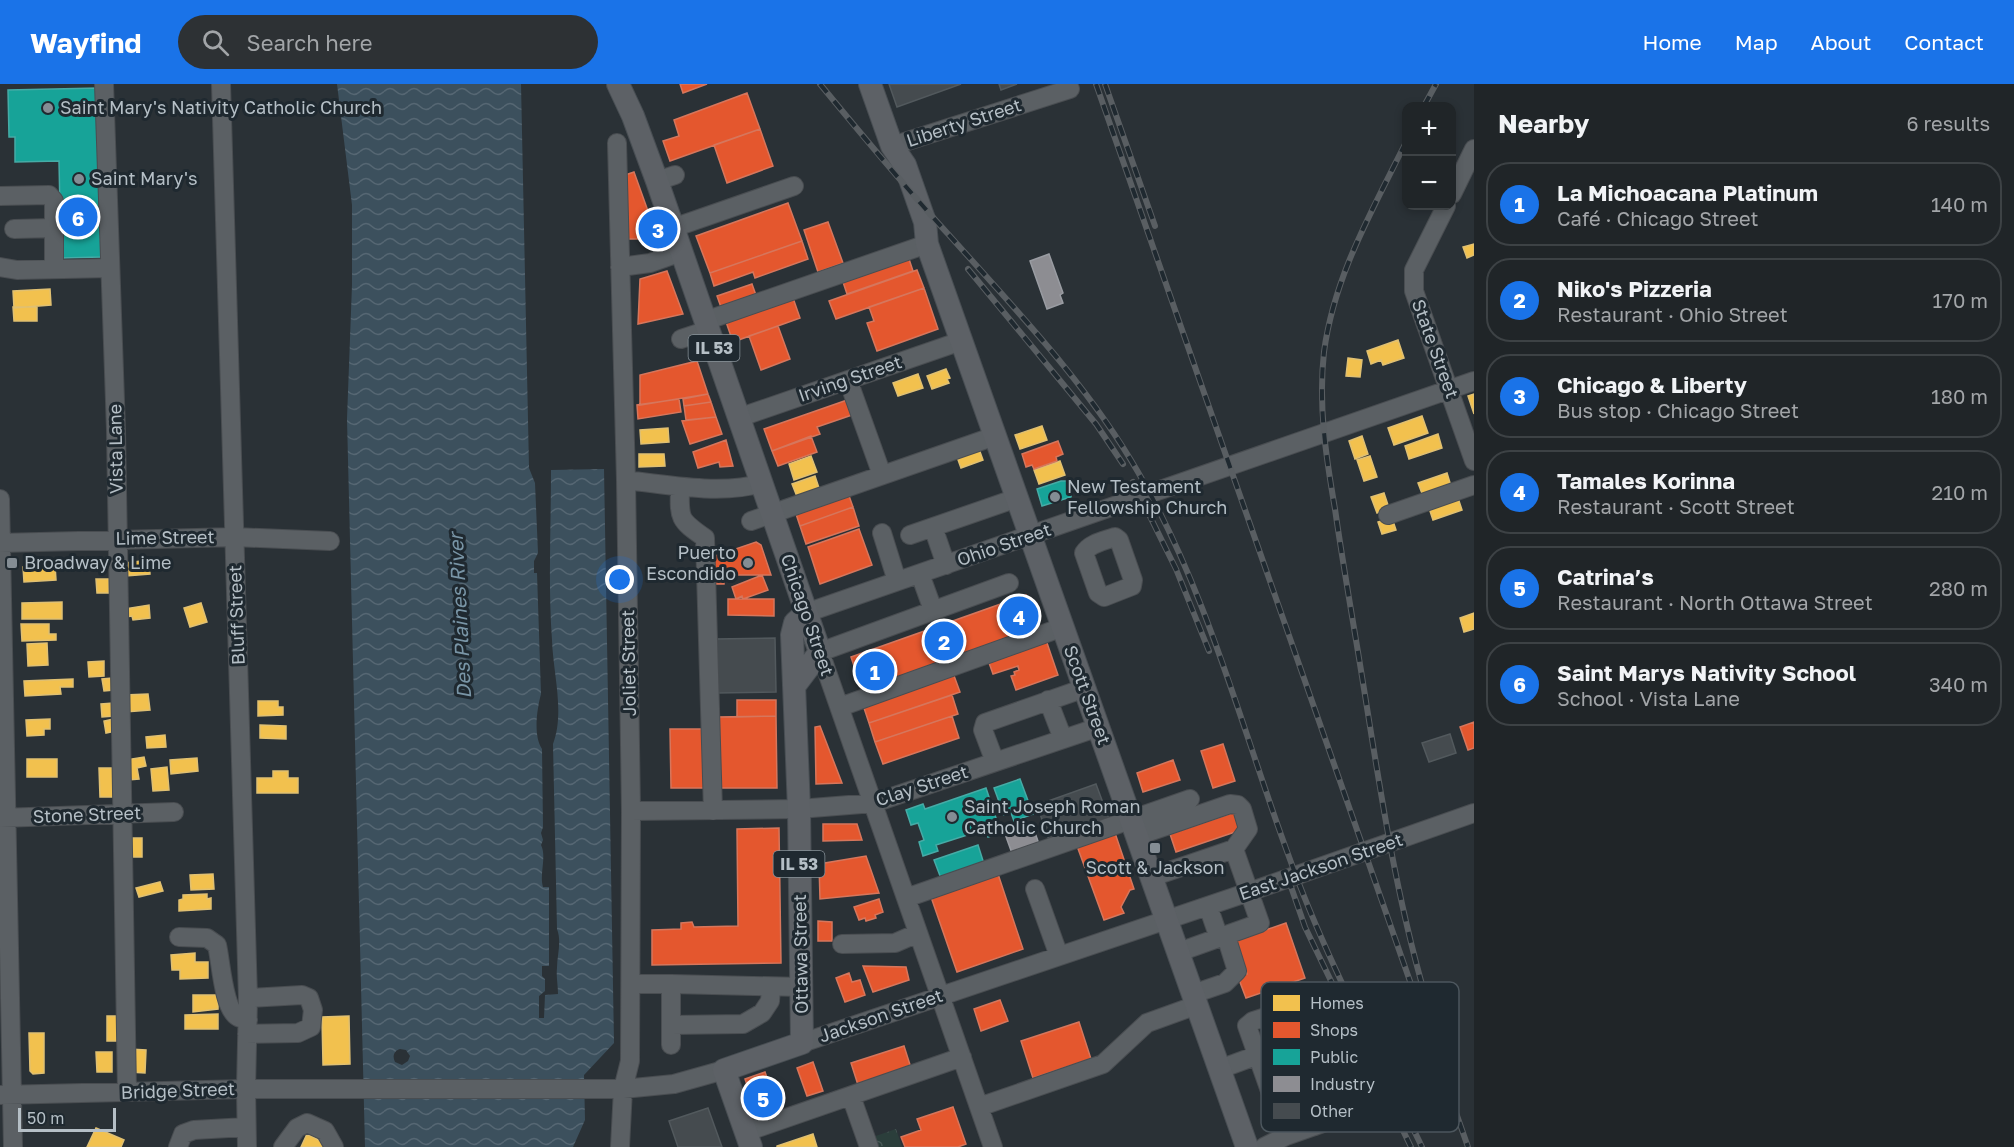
<!DOCTYPE html>
<html lang="en">
<head>
<meta charset="utf-8">
<style>
	body { margin:0; font-family:"Golos Text",sans-serif; background:#2d3134; color:#f1f3f6 }
	.controls { position:absolute; right:18px; top:18px; display:grid; overflow:hidden; border-radius:12px; box-shadow:0 3px 9px #0003 }
	.controls button { width:54px; height:54px; display:grid; place-items:center; padding:0; border:0; border-bottom:2px solid #3d4245; background:#202528; color:#f1f3f6; font:30px sans-serif }
	.scale { position:absolute; left:18px; bottom:15px; width:98px; box-sizing:border-box; padding-left:6px; border:3px solid #b5bfc6; border-top:0; font-size:16px; line-height:21px; white-space:nowrap; color:#b5bfc6; -webkit-text-stroke:4px #1f2930; paint-order:stroke }
	.you { position:absolute; left:620px; top:496px; width:21px; height:21px; margin:-15px; border:4px solid #fff; border-radius:50%; background:#1a73e8; box-shadow:0 0 0 9px #1a73e833 }
	.badge { display:grid; place-items:center; width:39px; height:39px; border-radius:50%; background:#1a73e8; color:#fff; font-size:20px; font-weight:700 }
	.pin { position:absolute; translate:-50% -50%; border:3px solid #fff; box-shadow:0 2px 6px #0006 }
	.list { margin:0; padding:0; list-style:none }
	h2 { display:flex; justify-content:space-between; align-items:center; height:78px; margin:0; padding:0 24px; font-size:26px }
	h2 small { font-size:20px; font-weight:400; color:#a2a5a8 }
	.list li { display:grid; grid-template-columns:39px 1fr auto; gap:18px; align-items:center; box-sizing:border-box; height:84px; margin:0 12px 12px; padding:0 12px; border:2px solid #3d4245; border-radius:24px }
	.list b { display:block; font-size:22px; white-space:nowrap }
	.list p { margin:0; font-size:20px; white-space:nowrap; color:#a2a5a8 }
	.list em { font-size:20px; font-style:normal; color:#a2a5a8 }
	.icon { flex:none; width:33px; height:33px; fill:none; stroke:currentColor; stroke-width:2; stroke-linecap:round; stroke-linejoin:round }
	.map { position:relative; flex:none; width:1474px; height:1063px; overflow:hidden }
	header { display:flex; align-items:center; gap:36px; box-sizing:border-box; height:84px; padding:0 30px; background:#1a73e8; color:#fff }
	header strong { font-size:28px }
	nav { display:flex; gap:33px; margin-inline-start:auto; font-size:21px }
	.search { width:420px; height:54px; background:#2d3134; display:flex; align-items:center; gap:15px; box-sizing:border-box; padding:0 21px; border-radius:33px; color:#a2a5a8; font-size:22px }
	main { display:flex }
	aside { flex:1; background:#202528 }
	.map>svg:first-child { display:block }
	.forest { fill:url(#forest-crowns) }
	.water { fill:url(#water-waves); fill-rule:evenodd }
	.homes { fill:#f2c14e; stroke:#e0c072; stroke-width:1.5 }
	.shops { fill:#e4572e; stroke:#d6765c; stroke-width:1.5 }
	.public { fill:#17a398; stroke:#46aba6; stroke-width:1.5 }
	.industry { fill:#8d8d92; stroke:#999ca2; stroke-width:1.5 }
	.building { fill:#454b4f; stroke:#52595d; stroke-width:1.5 }
	.lines { fill:none; stroke-linecap:round; stroke-linejoin:round }
	.minor-casing { stroke:#494d51; stroke-width:20 }
	.major-casing { stroke:#484e53; stroke-width:24 }
	.minor { stroke:#5b6064; stroke-width:18 }
	.major { stroke:#5d6166; stroke-width:22 }
	.rail-casing { stroke:#595e62; stroke-width:6 }
	.rail { stroke:#1f2930; stroke-width:4; stroke-dasharray:11; stroke-linecap:butt }
	.poi-dot { fill:#848d94; stroke:#1f2930; stroke-width:2 }
	.labels { text-anchor:middle; stroke-width:6; stroke-linejoin:round; paint-order:stroke }
	.shield { fill:#1f2930; stroke:#889299; stroke-width:1.5 }
	.shield-label { font-size:16px; font-weight:bold; fill:#b5bfc6 }
	.poi-label { font-size:18px; fill:#b5bfc6; stroke:#1f2930; text-anchor:start }
	.street-label { font-size:18px; fill:#b5bfc6; stroke:#1f2930 }
	.water-label { font-size:20px; font-style:italic; fill:#7995a6; stroke:#1f2930 }
	.key { fill:#1f2930; stroke:#4c565d; stroke-width:1.5 }
	.key-label { font-size:16px; fill:#b5bfc6 }
</style>
</head>
<body>
<header>
<strong>Wayfind</strong>
<div class="search"><svg class="icon" aria-label="search" viewBox="0 0 24 24"><circle cx="10" cy="10" r="6"/><path d="M15 15l6 6"/></svg>Search here</div>
<nav><a>Home</a><a>Map</a><a>About</a><a>Contact</a></nav>
</header>
<main>
<div class="map">
<svg width="1474" height="1063" viewBox="0 0 1474 1063">
	<defs>
		<pattern id="forest-crowns" width="20" height="18" patternUnits="userSpaceOnUse" patternTransform="scale(1.5)"><rect width="20" height="18" fill="#2b3e3b"/><path d="M2 6a3 3 0 1 1 6 0M12 15a3 3 0 1 1 6 0" fill="none" stroke="#485856"/></pattern>
		<pattern id="water-waves" width="16" height="10" patternUnits="userSpaceOnUse" patternTransform="scale(1.5)"><rect width="16" height="10" fill="#3c505d"/><path d="M0 5q4-4 8 0t8 0" fill="none" stroke="#566773"/></pattern>
	</defs>
	<rect width="100%" height="100%" fill="#2a3136"/>
	<path class="forest" d="M896,1045L902,1063H874L870,1054Z"/>
	<path class="water" d="M337,0H521L529,384L535,399L538,469L534,477V489H537L541,610C537,625 533,652 542,665L543,743L541,749L543,756L541,761C547,773 539,790 543,803H549V882H542V892L545,895V907L539,912V934H544L545,911L558,910C558,901 556,892 557,884C557,871 562,858 557,845L553,660C565,629 553,589 552,556C548,500 551,443 551,386L604,385L614,959L584,991L585,1036L573,1063H365L347,335L352,201V121ZM400,965L406,966L410,972L408,977L402,981L395,978C392,972 394,967 400,965Z"/>
	<path class="homes" d="M1474,160V171L1467,174L1463,163Z
		M50,205L51,221L14,224L13,207Z
		M13,223H37V237H14Z
		M1398,256L1404,274L1383,281L1381,276L1371,280L1367,267Z
		M1348,274L1362,276L1360,293L1346,292Z
		M946,285L950,294L947,295L949,299L932,305L927,292Z
		M918,290L923,304L898,312L893,299Z
		M1474,310V330L1468,312Z
		M1422,332L1428,349L1394,361L1388,344Z
		M1042,342L1047,356L1020,365L1015,351Z
		M668,344L669,358L641,360L640,346Z
		M1438,350L1442,364L1409,375L1405,362Z
		M1362,352L1368,370L1355,375L1349,357Z
		M979,365L983,376L961,384L957,373Z
		M639,370H664L665,382L639,383Z
		M811,372L817,388L794,396L789,380Z
		M1370,372L1377,393L1364,397L1357,376Z
		M1060,377L1065,391L1039,400L1034,386Z
		M1447,389L1451,402L1423,412L1418,399Z
		M815,392L820,407L798,415L792,400Z
		M1384,409L1389,424L1377,429L1371,413Z
		M1457,411L1462,426L1433,436L1428,421Z
		M1392,434L1396,446L1382,450L1378,438Z
		M149,476L150,490L126,492L125,479Z
		M55,481L56,496L24,498L23,483Z
		M96,495H109V509H97Z
		M62,518V535H22V519Z
		M201,519L207,538L190,543L184,524Z
		M149,521L150,534L133,536L132,532L126,533L124,525Z
		M1474,529V545L1464,548L1460,534Z
		M21,540H49V550H56V556L22,557Z
		M47,559L48,581L28,582L27,560Z
		M104,577V592L89,593L88,578Z
		M112,594L114,606L104,607L102,595Z
		M73,595V603H60L61,610L25,612L24,597Z
		M148,610L150,626L125,628L124,611Z
		M258,617H278V623H283V631L258,632Z
		M113,619L114,632L102,633L101,620Z
		M50,635V645H44V651L27,652L26,636Z
		M114,635L116,647L106,649L104,637Z
		M260,641L286,642V655L260,654Z
		M165,651L166,663L147,664L146,653Z
		M144,673L146,682L137,684L139,695L128,696L125,676Z
		M197,674L198,687L171,690L170,676Z
		M27,675H57V693H27Z
		M167,683L169,706L153,707L151,685Z
		M99,684H116V713H100Z
		M273,687H288V694H298V709H257V694H273Z
		M126,754H142V773H126Z
		M213,790L214,805L191,806L190,791Z
		M160,798L163,807L139,813L136,804Z
		M207,810V815L211,814V825L179,827V816L183,815V811Z
		M195,869V878H208V894L180,895V886H172L171,871Z
		M193,911H218V925L193,928Z
		M218,930V945H185V931Z
		M107,932H120V957H107Z
		M349,932L350,980L323,981L322,933Z
		M29,949H44V989L33,990L30,987Z
		M129,965L146,966L145,989L129,988Z
		M96,968H112V988H97Z
		M96,1044L124,1056L121,1063H87Z
		M307,1050L325,1059L323,1063H301Z
		M813,1050L817,1063H777V1062Z"/>
	<path class="shops" d="M680,0H707L683,9Z
		M747,9L760,45L670,77L663,57L679,52L674,36Z
		M760,45L773,82L727,99L714,61Z
		M634,88L658,155H627L625,91Z
		M788,119L802,157L710,189L696,152Z
		M828,138L843,179L818,188L804,146Z
		M802,157L808,175L755,194L753,188L714,202L710,189Z
		M908,172L913,187L847,210L842,195Z
		M917,186L924,204L836,235L829,217Z
		M667,187L683,230L638,240L640,195Z
		M752,200L757,214L722,226L717,212Z
		M924,204L938,245L877,267L867,239L874,237L869,223Z
		M792,211L800,234L733,258L725,235Z
		M778,242L790,275L761,286L749,252Z
		M697,277L708,310L640,321V291Z
		M708,310L711,318L684,322L683,315Z
		M679,315L681,328L638,335L637,321Z
		M850,315L855,330L817,343L820,350L772,367L764,345Z
		M711,318L716,333L686,336L684,322Z
		M716,333L722,350L690,360L682,337Z
		M811,352L817,368L778,382L772,367Z
		M726,356L733,382L720,383L719,378L698,384L693,368Z
		M1058,357L1063,370L1056,373L1057,377L1034,385L1032,381L1026,383L1022,370Z
		M848,409L853,423L800,442L795,427Z
		M853,423L859,442L806,460L800,442Z
		M859,445L872,481L820,500L808,463Z
		M756,458L761,461L771,491H724V500H712V473Z
		M762,491L768,506L743,515L742,512L736,515L732,503Z
		M1026,511L1038,544L862,606L851,573Z
		M728,515H774V532L728,531Z
		M1046,556L1058,591L1016,606L1011,592L1015,591L1014,588L1019,586L1018,582L993,590L988,576Z
		M953,589L960,608L869,639L863,621Z
		M952,611L958,630L875,658L869,639Z
		M737,616H776V632L737,633Z
		M776,632L777,704H718L717,633Z
		M952,632L959,654L883,680L875,658Z
		M1474,638V664L1468,666L1460,643Z
		M820,642L842,699L816,700L815,643Z
		M670,645H705V704H671Z
		M1223,660L1235,697L1213,704L1201,667Z
		M1173,676L1180,696L1143,708L1137,689Z
		M1235,728L1241,746L1176,768L1170,750Z
		M823,740H857L862,756L823,757Z
		M779,744L781,879L652,881V846L681,845V839L692,838L694,843L738,842L737,745Z
		M1115,749L1134,805L1130,806L1121,823L1124,829L1104,836L1077,762Z
		M866,772L879,809L820,815L819,780Z
		M998,790L1023,865L957,888L931,813Z
		M879,815L883,828L875,831L876,834L866,837L865,834L859,836L854,823Z
		M818,837L832,838V857H818Z
		M1286,839L1305,894L1246,914L1238,893L1247,890L1236,856Z
		M863,882L906,883L909,896L873,908Z
		M849,889L852,898L860,896L865,911L845,918L836,894Z
		M1000,916L1008,937L981,947L974,925Z
		M1079,938L1091,975L1033,994L1021,957Z
		M904,962L912,987L859,1004L851,979Z
		M813,978L823,1007L807,1012L797,984Z
		M765,988L781,1033L760,1040L745,995Z
		M953,1023L966,1060L958,1063H905L901,1053L921,1046L917,1035Z"/>
	<path class="public" d="M98,4L101,173L61,174L59,77L15,78V53H9L8,6Z
		M1061,397H1068L1073,400L1071,413L1042,422L1037,405Z
		M1020,695L1033,730L1014,737L1011,729L1004,731L994,704Z
		M986,704L1001,749L988,753L986,745L936,761L938,767L923,772L919,758L924,756L918,739L911,741L906,726L923,720L925,725Z
		M978,761L985,783L942,797L934,776Z"/>
	<path class="industry" d="M1049,170L1063,209L1060,211L1063,219L1047,225L1030,177Z
		M1032,740L1040,763L1013,772L1005,750Z"/>
	<path class="building" d="M889,0H961L897,23Z
		M999,0H1017L1001,6Z
		M775,554L776,608L717,609L715,555Z
		M1450,650L1456,669L1429,678L1422,659Z
		M1096,700L1109,735L1049,756L1037,721Z
		M708,1024L722,1063H678L669,1037Z"/>
	<g class="lines">
		<g class="minor-casing">
			<path id="minor" d="M104,0L116,346L127,1008
				M221,0L248,914L246,1005L247,1063
				M617,59L626,396L631,727L630,977L623,1005L620,1063
				M892,62L1070,5
				M657,97L675,91
				M1452,110L1474,65
				M0,112L49,111L54,117V185
				M1446,122L1414,186V207L1474,377
				M673,144L794,102
				M14,145L54,144
				M0,183L17,186L110,184
				M620,183L650,179L681,168
				M705,237L927,160
				M681,255L708,246
				M848,296L882,391
				M738,334L961,257
				M626,396C667,401 723,411 762,399
				M680,403C679,435 679,436 705,454L713,727
				M0,415L13,1063
				M1388,431L1474,401
				M751,437L995,352
				M933,443L946,481
				M882,449L897,497
				M910,451L1017,414
				M1115,453L1119,456L1133,496L1132,502L1104,513L1098,509L1084,469C1090,459 1104,457 1115,453Z
				M0,459L235,453L330,457
				M920,490L933,526
				M806,529L1474,297
				M1048,616L1063,655
				M840,623L1063,543
				M995,678L983,646L985,639L1085,604
				M631,727L799,725L874,719L1099,643
				M0,734L174,728
				M1137,752L1230,720L1238,721L1242,725L1248,745L1234,765
				M1152,793L1234,765L1260,839L1179,868
				M1035,805L1059,872
				M906,814L1190,715
				M1208,822L1219,854
				M179,853L207,854L217,861C221,877 223,925 238,933C239,934 247,936 248,936
				M842,860L895,859L918,849
				M631,900H671
				M1193,910L1225,899L1237,887L1226,852
				M1277,929L1315,1042
				M671,941L743,940L762,929L770,917L771,903
				M247,950L298,949L311,943L313,926L309,914L302,911L248,914
				M802,959L1249,808L1474,729
				M671,961V900L801,903
				M1220,985L1258,971
				M0,1011L246,1005H623L674,1000L724,986
				M851,1012L869,1063
				M979,1023L1103,980L1147,939L1197,921
				M746,1048L962,973
				M178,1063L183,1050L194,1046L246,1043
				M283,1063L297,1044L307,1039L325,1047L334,1063
				M993,1063L820,568L1009,499
				M1264,1063L1286,1052L1340,1033L1343,1023L1311,927L1307,922H1301L1253,937L1247,942L1286,1052"/>
		</g>
		<g class="major-casing">
			<path id="major" d="M618,0L633,32L657,97L820,568L795,601
				M870,0L892,62L905,81L925,138L927,160L1247,1063
				M751,1063L724,986L802,959L799,725L792,551L795,539L806,529"/>
		</g>
		<use href="#minor" class="minor"/>
		<use href="#major" class="major"/>
		<g class="rail-casing">
			<path id="rail" d="M820,0C862,51 904,102 949,151C1016,226 1088,301 1138,388C1207,507 1241,642 1288,770C1324,871 1375,966 1422,1063
				M1096,0L1468,1063
				M1105,0L1155,142
				M1424,22L1436,0
				M1406,58C1373,125 1334,192 1324,268C1318,321 1326,373 1335,425C1341,467 1348,508 1355,550C1377,680 1392,805 1431,931
				M968,185L1096,340L1123,380
				M1133,398L1176,485L1209,567
				M1288,794L1305,843L1411,1063"/>
		</g>
		<use href="#rail" class="rail"/>
	</g>
	<g class="poi-dot">
		<circle cx="48" cy="24" r="6"/>
		<circle cx="79" cy="95" r="6"/>
		<circle cx="1055" cy="413" r="6"/>
		<rect x="6" y="473" width="12" height="12" rx="3"/>
		<circle cx="748" cy="479" r="6"/>
		<circle cx="952" cy="733" r="6"/>
		<rect x="1149" y="758" width="12" height="12" rx="3"/>
	</g>
	<g class="labels">
		<g class="shield">
			<rect x="688.5" y="251" width="51" height="26" rx="4.5"/>
			<rect x="773.5" y="767" width="51" height="26" rx="4.5"/>
		</g>
		<g class="shield-label">
			<text x="714" y="270">IL 53</text>
			<text x="799" y="786">IL 53</text>
		</g>
		<g class="poi-label">
			<text x="60" y="30">Saint Mary's Nativity Catholic Church</text>
			<text x="91" y="101">Saint Mary's</text>
			<text x="1067" y="409">New Testament<tspan x="1067" dy="21">Fellowship Church</tspan></text>
			<text x="736" y="475" text-anchor="end">Puerto<tspan x="736" dy="21">Escondido</tspan></text>
			<text x="24" y="485">Broadway &amp; Lime</text>
			<text x="964" y="729">Saint Joseph Roman<tspan x="964" dy="21">Catholic Church</tspan></text>
			<text x="1155" y="790" text-anchor="middle">Scott &amp; Jackson</text>
		</g>
		<g class="street-label">
			<text transform="translate(964 39) rotate(-18)" y="6">Liberty Street</text>
			<text transform="translate(1435 265) rotate(70)" y="6">State Street</text>
			<text transform="translate(850 295) rotate(-19)" y="6">Irving Street</text>
			<text transform="translate(116 365) rotate(-91)" y="6">Vista Lane</text>
			<text transform="translate(165 454) rotate(-1)" y="6">Lime Street</text>
			<text transform="translate(1004 461) rotate(-19)" y="6">Ohio Street</text>
			<text transform="translate(237 531) rotate(-92)" y="6">Bluff Street</text>
			<text transform="translate(807 531) rotate(71)" y="6">Chicago Street</text>
			<text transform="translate(629 579) rotate(-91)" y="6">Joliet Street</text>
			<text transform="translate(1087 611) rotate(70)" y="6">Scott Street</text>
			<text transform="translate(922 702) rotate(-18)" y="6">Clay Street</text>
			<text transform="translate(87 731) rotate(-2)" y="6">Stone Street</text>
			<text transform="translate(1321 783) rotate(-19)" y="6">East Jackson Street</text>
			<text transform="translate(801 870) rotate(-91)" y="6">Ottawa Street</text>
			<text transform="translate(881 932) rotate(-19)" y="6">Jackson Street</text>
			<text transform="translate(178 1007) rotate(-2)" y="6">Bridge Street</text>
		</g>
		<g class="water-label">
			<text transform="translate(460 532) rotate(-93)" y="7">Des Plaines River</text>
		</g>
	</g>
	<rect x="1261" y="898" width="198" height="150" rx="9" class="key"/>
	<rect x="1273" y="911" width="27" height="16" fill="#f2c14e"/>
	<rect x="1273" y="938" width="27" height="16" fill="#e4572e"/>
	<rect x="1273" y="965" width="27" height="16" fill="#17a398"/>
	<rect x="1273" y="992" width="27" height="16" fill="#8d8d92"/>
	<rect x="1273" y="1019" width="27" height="16" fill="#454b4f"/>
	<g class="key-label">
		<text x="1310" y="925">Homes</text>
		<text x="1310" y="952">Shops</text>
		<text x="1310" y="979">Public</text>
		<text x="1310" y="1006">Industry</text>
		<text x="1310" y="1033">Other</text>
	</g>
</svg>
<div class="controls">
<button>+</button>
<button>−</button>
</div>
<div class="scale">50 m</div>
<div class="you"></div>
<div class="pin badge" style="left:875px;top:587px">1</div>
<div class="pin badge" style="left:944px;top:557px">2</div>
<div class="pin badge" style="left:658px;top:145px">3</div>
<div class="pin badge" style="left:1019px;top:532px">4</div>
<div class="pin badge" style="left:763px;top:1014px">5</div>
<div class="pin badge" style="left:78px;top:133px">6</div>
</div>
<aside>
<h2>Nearby<small>6 results</small></h2>
<ul class="list">
<li><span class="badge">1</span><div><b>La Michoacana Platinum</b><p>Café · Chicago Street</p></div><em>140 m</em></li>
<li><span class="badge">2</span><div><b>Niko's Pizzeria</b><p>Restaurant · Ohio Street</p></div><em>170 m</em></li>
<li><span class="badge">3</span><div><b>Chicago &amp; Liberty</b><p>Bus stop · Chicago Street</p></div><em>180 m</em></li>
<li><span class="badge">4</span><div><b>Tamales Korinna</b><p>Restaurant · Scott Street</p></div><em>210 m</em></li>
<li><span class="badge">5</span><div><b>Catrina’s</b><p>Restaurant · North Ottawa Street</p></div><em>280 m</em></li>
<li><span class="badge">6</span><div><b>Saint Marys Nativity School</b><p>School · Vista Lane</p></div><em>340 m</em></li>
</ul>
</aside>
</main>
</body>
</html>
